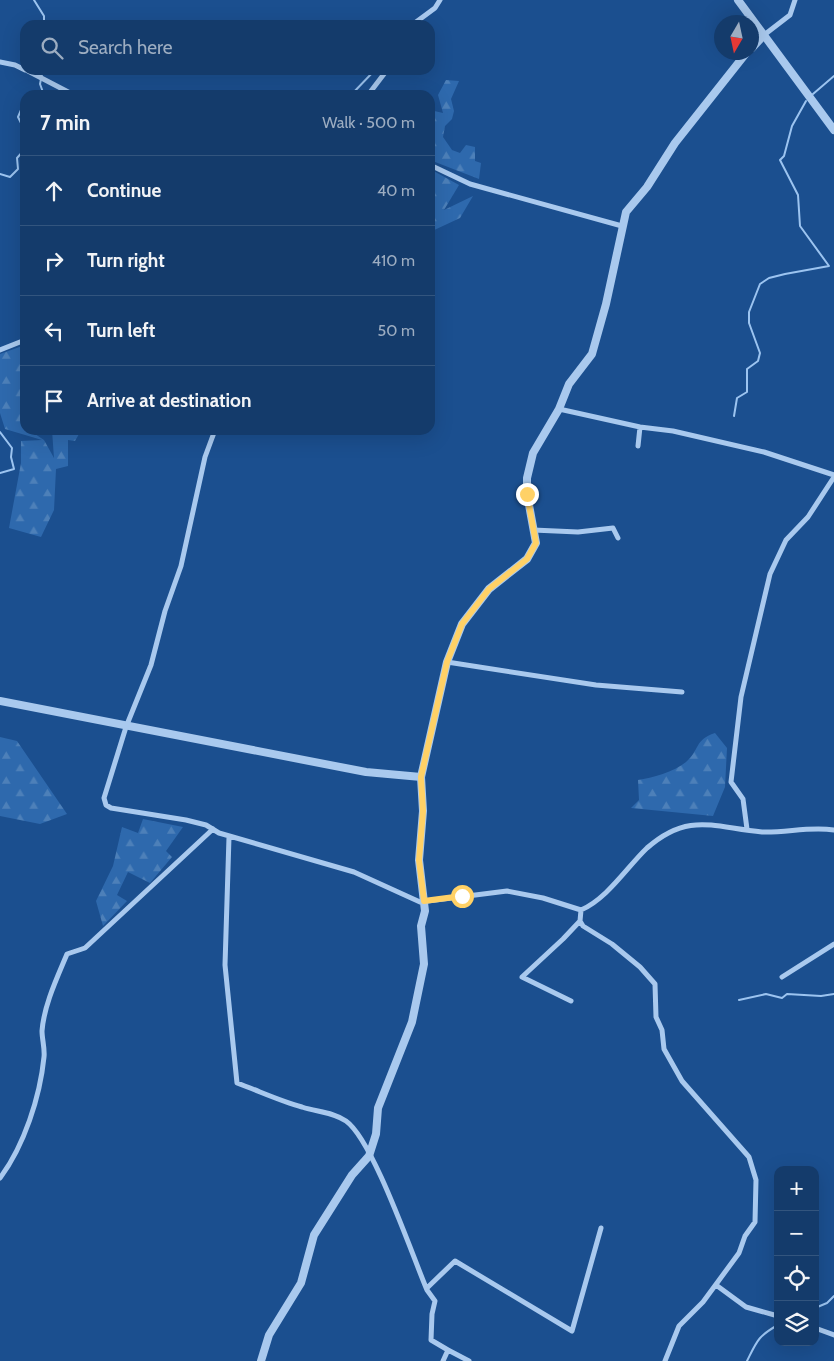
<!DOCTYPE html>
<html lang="en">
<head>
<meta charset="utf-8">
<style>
	body { margin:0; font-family:Cabin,sans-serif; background:#1d4271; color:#f1f3f6 }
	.controls { position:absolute; right:15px; bottom:15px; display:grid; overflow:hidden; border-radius:10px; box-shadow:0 5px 20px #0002 }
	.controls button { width:45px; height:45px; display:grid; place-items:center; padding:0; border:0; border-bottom:1px solid #33557e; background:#143b6b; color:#f1f3f6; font:25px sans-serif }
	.compass { position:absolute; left:714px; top:15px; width:45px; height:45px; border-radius:50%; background:#143b6b; box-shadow:0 5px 20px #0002; rotate:189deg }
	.stop { position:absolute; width:15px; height:15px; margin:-11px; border:4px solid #ffd166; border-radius:50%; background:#fff }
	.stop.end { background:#ffd166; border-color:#fff; box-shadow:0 1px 5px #0008 }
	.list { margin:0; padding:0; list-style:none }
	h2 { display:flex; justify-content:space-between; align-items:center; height:65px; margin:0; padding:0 20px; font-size:21px }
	h2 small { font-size:16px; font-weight:400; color:#9dadc1 }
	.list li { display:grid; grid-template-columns:32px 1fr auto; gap:15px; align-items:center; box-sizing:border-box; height:70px; padding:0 20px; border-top:1px solid #33557e }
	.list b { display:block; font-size:19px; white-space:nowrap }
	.list em { font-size:16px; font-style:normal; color:#9dadc1 }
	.icon { flex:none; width:28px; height:28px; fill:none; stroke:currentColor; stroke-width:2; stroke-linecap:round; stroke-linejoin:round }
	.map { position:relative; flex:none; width:834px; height:1361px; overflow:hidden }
	.search { position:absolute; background:#143b6b; box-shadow:0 5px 20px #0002; left:20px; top:20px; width:415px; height:55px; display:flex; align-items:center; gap:12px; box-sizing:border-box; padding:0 18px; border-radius:15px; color:#9dadc1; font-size:19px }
	.panel { position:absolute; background:#143b6b; box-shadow:0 5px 20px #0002; left:20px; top:90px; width:415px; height:345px; border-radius:15px }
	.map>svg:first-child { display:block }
	.forest { fill:url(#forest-firs) }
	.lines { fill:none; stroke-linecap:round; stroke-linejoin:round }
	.stream { stroke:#9cc4f0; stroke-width:2 }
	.minor { stroke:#a9c9ee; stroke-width:5 }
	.tertiary { stroke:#a9c9ee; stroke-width:8 }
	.route { stroke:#ffd166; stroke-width:6 }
</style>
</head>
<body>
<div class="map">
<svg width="834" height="1361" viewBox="0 0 834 1361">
	<defs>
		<pattern id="forest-firs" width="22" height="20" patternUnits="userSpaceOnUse" patternTransform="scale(1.25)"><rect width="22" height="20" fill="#2e69ad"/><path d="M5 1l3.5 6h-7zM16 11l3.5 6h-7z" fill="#4d80b9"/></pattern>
	</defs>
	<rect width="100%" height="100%" fill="#1b4f8f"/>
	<path class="forest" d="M446,80L459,81L451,99L454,111L452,119L445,126L443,137L452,150L460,153L466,145L475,147V161L481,163L479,179L430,160V110L443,113L438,95Z
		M430,169L459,185L444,210L473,196L460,218L430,232Z
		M25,345V430H35V434L44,440L54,458L52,430H77L79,434L75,441L68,440V466L56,469L54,510L41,537L9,528L21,463V441L42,440L5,429L0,413V354Z
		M715,733L727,748L725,787L713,816L631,808L639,800L638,780C652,778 674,772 686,762C700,750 694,740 715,733Z
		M0,737L17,741L67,814L40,824L0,816Z
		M143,819L183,827L166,851L172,857L150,883L128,872L117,895L127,901L103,926L96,901L113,866L122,827L138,833Z"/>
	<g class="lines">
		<path class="stream" d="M34,0L44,16V25
			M406,25V24
			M813,94L834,76
			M44,95L40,84L42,74L48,70
			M351,95L375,70
			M25,110H21L18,117L25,131
			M0,174L10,177L18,169L17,158L25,149
			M734,416L737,398L747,392V369L758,361L760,353L749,323V312L760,284L769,278L785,274L829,266L800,226L798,195L780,160L784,156L792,126L806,101
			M0,432L12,448L11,457L14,469L0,473
			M739,1000L766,994L782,998L787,994L821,996L834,994
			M815,1308L827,1303L834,1296
			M747,1361C757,1341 758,1336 778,1325"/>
		<path class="minor" d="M412,25L435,8L440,0
			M764,35L790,15L795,0
			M0,62L15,65L25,70
			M26,70L74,95
			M368,95L387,70
			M430,165L470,184L622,226
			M0,350L25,340
			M559,409L640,427L673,431L764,452L834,475
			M215,430L205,457L181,566L165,611L151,665L126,727L104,798L106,805L111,808L186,820L206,825L219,833L354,872L420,902L507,891L543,898L581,910C607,899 627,867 647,848C689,811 715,828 762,832C786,833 810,826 834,830
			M638,446L640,427
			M533,530L578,532L613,528L618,538
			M447,662L596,685L682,692
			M747,829L743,799L731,782L741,697L770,574L786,540L808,517L834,477
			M229,837L225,965L237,1083C259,1091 280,1101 302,1107C317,1112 333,1112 346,1121C373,1140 412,1255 427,1290L435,1301L432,1314L431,1340L448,1350
			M581,910L580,921L583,926L612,944L640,967L655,984L656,1017L662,1030L664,1049L682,1081L749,1157L756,1180L755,1222L745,1236L739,1253L703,1302L679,1326L665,1361
			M782,977L834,944
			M571,1001L522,977L563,939L580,921
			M0,1178C24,1146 40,1097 44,1057C45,1049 42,1039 42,1031C44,1005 57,978 67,954L85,948L213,829
			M716,1285L746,1307L778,1316
			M427,1288L455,1261L572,1331L601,1228
			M815,1328L834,1335
			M443,1361L448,1350L469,1361"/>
		<path class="tertiary" d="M738,0L834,130
			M752,48L764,35
			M0,701L366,772L421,777
			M261,1361L269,1335L301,1283L314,1235L352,1175L369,1156L376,1134L378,1108L412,1022L424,964L421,926L425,911L419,860L423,811L421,777L447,662L462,624L489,589L527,559L536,543L527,494V478L533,453L559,409L569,384L592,354L606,304L626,212L647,187L675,143L747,52"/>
	</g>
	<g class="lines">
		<path class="route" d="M462,896L424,901L419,860L423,811L421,777L447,662L462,624L489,589L527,559L536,543L527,494"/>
	</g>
</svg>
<div class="controls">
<button>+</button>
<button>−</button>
<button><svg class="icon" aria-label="locate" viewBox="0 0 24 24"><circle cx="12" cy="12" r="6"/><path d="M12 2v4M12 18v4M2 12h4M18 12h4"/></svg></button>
<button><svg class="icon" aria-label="layers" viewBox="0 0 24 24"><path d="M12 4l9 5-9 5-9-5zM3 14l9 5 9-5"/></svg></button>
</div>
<svg class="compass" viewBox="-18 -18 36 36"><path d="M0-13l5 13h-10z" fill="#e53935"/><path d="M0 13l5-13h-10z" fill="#9dadc1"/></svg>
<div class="stop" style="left:462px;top:896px"></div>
<div class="stop end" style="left:527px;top:494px"></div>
<div class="search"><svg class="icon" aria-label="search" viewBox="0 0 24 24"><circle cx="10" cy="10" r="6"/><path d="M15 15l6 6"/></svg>Search here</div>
<section class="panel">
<h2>7 min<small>Walk · 500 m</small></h2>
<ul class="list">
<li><svg class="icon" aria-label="ahead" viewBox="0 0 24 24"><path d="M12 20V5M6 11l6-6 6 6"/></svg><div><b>Continue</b></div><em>40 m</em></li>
<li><svg class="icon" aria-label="right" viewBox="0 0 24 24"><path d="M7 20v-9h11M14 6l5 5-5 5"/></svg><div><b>Turn right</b></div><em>410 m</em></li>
<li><svg class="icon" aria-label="left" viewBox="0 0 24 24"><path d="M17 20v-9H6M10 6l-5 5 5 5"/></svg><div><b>Turn left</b></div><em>50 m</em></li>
<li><svg class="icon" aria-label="arrive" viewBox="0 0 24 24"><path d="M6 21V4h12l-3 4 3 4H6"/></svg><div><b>Arrive at destination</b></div></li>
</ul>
</section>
</div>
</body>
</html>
